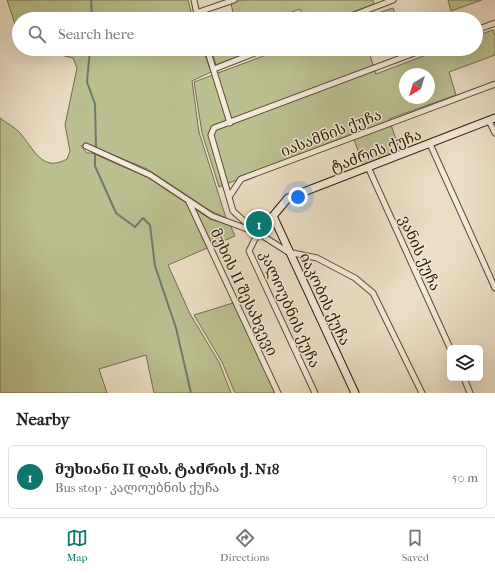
<!DOCTYPE html>
<html lang="en">
<head>
<meta charset="utf-8">
<style>
	body { margin:0; font-family:"IM FELL French Canon","Noto Serif Georgian",serif; background:#f6f6f6; color:#202124 }
	.controls { position:absolute; right:12px; bottom:12px; display:grid; overflow:hidden; border-radius:6px; box-shadow:0 4px 16px #0002 }
	.controls button { width:36px; height:36px; display:grid; place-items:center; padding:0; border:0; border-bottom:1px solid #e0e0e0; background:#fff; color:#202124; font:20px sans-serif }
	.compass { position:absolute; left:399px; top:68px; width:36px; height:36px; border-radius:50%; background:#fff; box-shadow:0 4px 16px #0002; rotate:218deg }
	.you { position:absolute; left:298px; top:197px; width:14px; height:14px; margin:-10px; border:3px solid #fff; border-radius:50%; background:#1a73e8; box-shadow:0 0 0 6px #1a73e833 }
	.badge { display:grid; place-items:center; width:26px; height:26px; border-radius:50%; background:#0f766e; color:#fff; font-size:13px; font-weight:700 }
	.pin { position:absolute; translate:-50% -50%; border:2px solid #fff; box-shadow:0 1px 4px #0006 }
	.list { margin:0; padding:0; list-style:none }
	h2 { display:flex; justify-content:space-between; align-items:center; height:52px; margin:0; padding:0 16px; font-size:17px }
	h2 small { font-size:13px; font-weight:400; color:#757577 }
	.list li { display:grid; grid-template-columns:26px 1fr auto; gap:12px; align-items:center; box-sizing:border-box; height:64px; margin:0 8px 8px; padding:0 8px; border:1px solid #e0e0e0; border-radius:6px }
	.list b { display:block; font-size:15px; white-space:nowrap }
	.list p { margin:0; font-size:13px; white-space:nowrap; color:#757577 }
	.list em { font-size:13px; font-style:normal; color:#757577 }
	.icon { flex:none; width:22px; height:22px; fill:none; stroke:currentColor; stroke-width:2; stroke-linecap:round; stroke-linejoin:round }
	.map { position:relative; flex:none; width:495px; height:393px; overflow:hidden }
	.search { position:absolute; background:#fff; box-shadow:0 4px 16px #0002; left:12px; right:12px; top:12px; height:44px; display:flex; align-items:center; gap:10px; box-sizing:border-box; padding:0 14px; border-radius:22px; color:#757577; font-size:15px }
	.sheet { height:124px; background:#fff }
	nav { display:flex; justify-content:space-around; align-items:center; box-sizing:border-box; height:56px; border-top:1px solid #e0e0e0; background:#fff; font-size:11px; color:#757577 }
	nav a { display:grid; justify-items:center; gap:2px }
	nav .on { color:#0f766e }
	.map>svg:first-child { display:block }
	.green { fill:#bcc091; stroke:#746d4a; fill-rule:evenodd }
	.lines { fill:none; stroke-linecap:round; stroke-linejoin:round }
	.stream { stroke:#6d7b6f; stroke-width:2 }
	.street-casing { stroke:#5b4b33; stroke-width:7 }
	.secondary-casing { stroke:#2b1a02; stroke-width:9 }
	.street { stroke:#f3ead9; stroke-width:5 }
	.secondary { stroke:#f3ead9; stroke-width:7 }
	.labels { text-anchor:middle; stroke-width:3; stroke-linejoin:round; paint-order:stroke }
	.street-label { font-size:15px; fill:#2b1a02; stroke:#f3ead9 }
</style>
</head>
<body>
<div class="map">
<svg width="495" height="393" viewBox="0 0 495 393">
	<rect width="100%" height="100%" fill="#ecdec5"/>
	<filter id="stains"><feTurbulence type="fractalNoise" baseFrequency=".005" numOctaves="4"/><feColorMatrix values="0 0 0 0 .2 0 0 0 0 .09 0 0 0 0 .02 0 0 0 .5 -.17"/></filter>
	<radialGradient id="worn" r=".72"><stop offset=".6" stop-color="#630" stop-opacity="0"/><stop offset="1" stop-color="#630" stop-opacity=".3"/></radialGradient>
	<path class="green" d="M7,0H188L193,19H19V36Z
		M242,0H373L374,4L335,19H304L300,9L284,15L285,19H234L231,3Z
		M448,0H482L451,11Z
		M393,8L397,19H361Z
		M493,30L495,36V55L449,72L456,95L389,119L400,151L363,165L352,134L219,187L202,133L194,82L282,49H368L376,74L442,49H476V36ZM405,74H429V98H405Z
		M37,49H203L211,72L192,81L199,132L226,218L209,210L147,169L87,144L81,146L87,153H92L149,178L210,219L230,225L235,236L168,265L190,314L219,362L231,393H154L146,355L99,369L107,393H0V118C6,123 15,127 20,133C34,149 42,173 67,159L70,151L65,125L77,68L73,58Z
		M211,49H258L216,65Z
		M233,303L276,393H235L222,362L194,315Z"/>
	<g class="lines">
		<path class="stream" d="M91,0L92,19
			M90,49L87,82L95,104L96,148
			M95,154V166L116,213L135,227L143,218L150,225L155,266L176,328L191,393"/>
		<g class="street-casing">
			<path id="street" d="M194,0L198,19
				M196,13L234,0
				M344,19L393,0
				M476,30L495,23
				M207,49L230,123
				M214,69L265,49
				M489,121L495,133
				M430,144L495,288
				M86,146L150,175L212,216L258,233L288,252L317,258L355,278L373,293L422,393
				M368,167L450,348
				M229,197L241,179L495,84
				M189,202L278,393
				M273,216L258,233L249,251L315,393
				M255,231L233,211L211,135L214,128L425,49
				M464,378L470,393"/>
		</g>
		<g class="secondary-casing">
			<path id="secondary" d="M355,393L273,216L288,198L495,118"/>
		</g>
		<use href="#street" class="street"/>
		<use href="#secondary" class="secondary"/>
	</g>
	<g class="labels">
		<g class="street-label">
			<text transform="translate(331 133) rotate(-21)" y="5">იასამნის ქუჩა</text>
			<text transform="translate(376 151) rotate(-21)" y="5">ტაძრის ქუჩა</text>
			<text transform="translate(420 253) rotate(66)" y="5">ვანის ქუჩა</text>
			<text transform="translate(244 292) rotate(65)" y="5">მუხის II შესახვევი</text>
			<text transform="translate(325 299) rotate(65)" y="5">იაკობის ქუჩა</text>
			<text transform="translate(290 309) rotate(66)" y="5">კალოუბნის ქუჩა</text>
		</g>
	</g>
	<rect width="100%" height="100%" filter="url(#stains)"/>
	<rect width="100%" height="100%" fill="url(#worn)"/>
</svg>
<div class="controls">
<button><svg class="icon" aria-label="layers" viewBox="0 0 24 24"><path d="M12 4l9 5-9 5-9-5zM3 14l9 5 9-5"/></svg></button>
</div>
<svg class="compass" viewBox="-18 -18 36 36"><path d="M0-13l5 13h-10z" fill="#e53935"/><path d="M0 13l5-13h-10z" fill="#757577"/></svg>
<div class="you"></div>
<div class="pin badge" style="left:259px;top:224px">1</div>
<div class="search"><svg class="icon" aria-label="search" viewBox="0 0 24 24"><circle cx="10" cy="10" r="6"/><path d="M15 15l6 6"/></svg>Search here</div>
</div>
<section class="sheet">
<h2>Nearby<small></small></h2>
<ul class="list">
<li><span class="badge">1</span><div><b>მუხიანი II დას. ტაძრის ქ. N18</b><p>Bus stop · კალოუბნის ქუჩა</p></div><em>50 m</em></li>
</ul>
</section>
<nav>
<a class="on"><svg class="icon" aria-label="map" viewBox="0 0 24 24"><path d="M3 6l6-2 6 2 6-2v14l-6 2-6-2-6 2zM9 4v14M15 6v14"/></svg>Map</a>
<a><svg class="icon" aria-label="directions" viewBox="0 0 24 24"><path d="M12 3l9 9-9 9-9-9zM9 14v-3h6M13 9l2 2-2 2"/></svg>Directions</a>
<a><svg class="icon" aria-label="saved" viewBox="0 0 24 24"><path d="M7 4h10v16l-5-4-5 4z"/></svg>Saved</a>
</nav>
</body>
</html>
